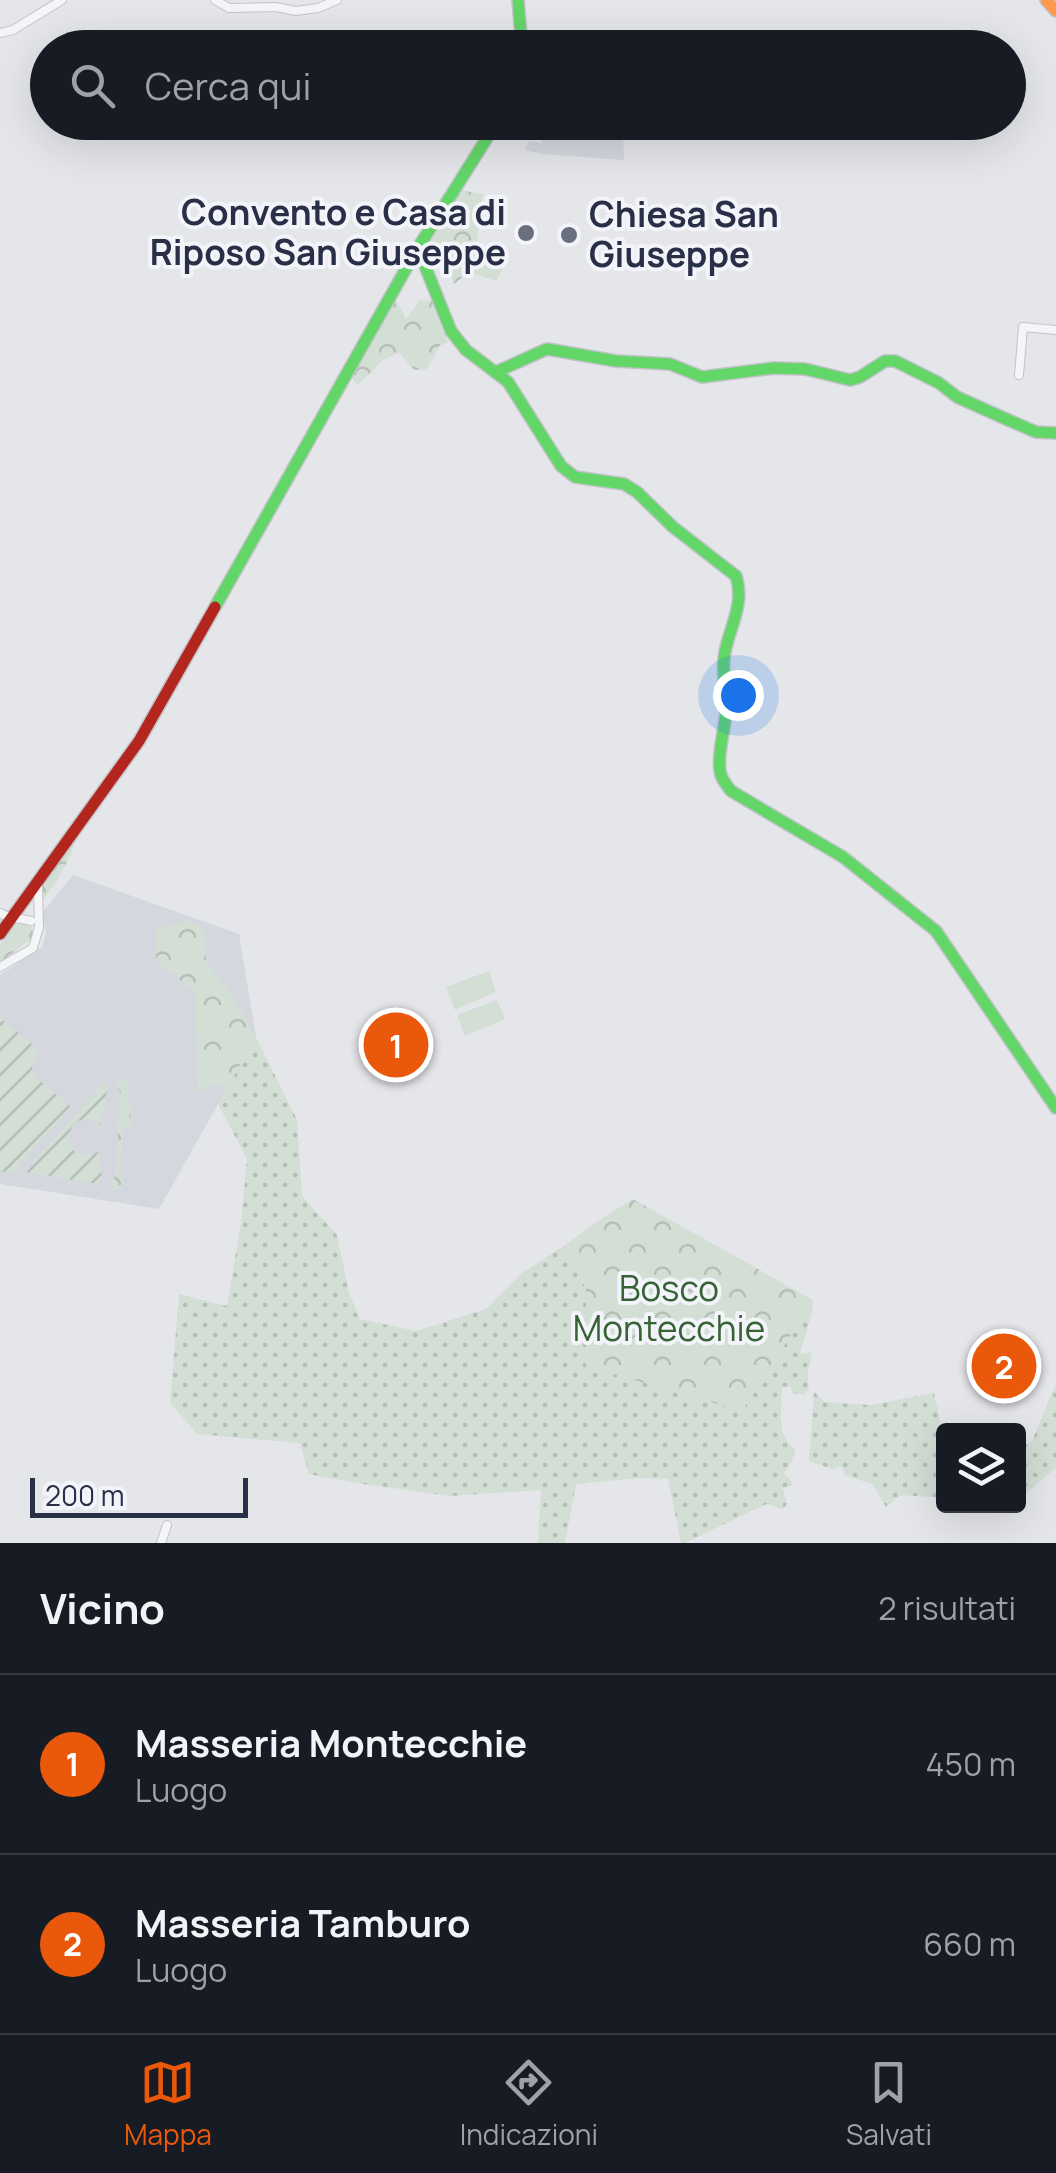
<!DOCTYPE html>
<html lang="it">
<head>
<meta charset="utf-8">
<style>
	body { margin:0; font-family:Manrope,sans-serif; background:#242831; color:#f1f3f6 }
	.controls { position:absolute; right:30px; bottom:30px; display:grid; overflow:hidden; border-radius:10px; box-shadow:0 10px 40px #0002 }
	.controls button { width:90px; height:90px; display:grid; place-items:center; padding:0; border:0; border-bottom:2px solid #363941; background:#171b24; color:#f1f3f6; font:50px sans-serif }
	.scale { position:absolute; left:30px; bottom:25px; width:218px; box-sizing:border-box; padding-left:10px; border:5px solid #282f46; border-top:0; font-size:28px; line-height:35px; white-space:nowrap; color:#282f46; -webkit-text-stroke:8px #f3f4f9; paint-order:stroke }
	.you { position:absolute; left:738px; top:695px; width:35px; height:35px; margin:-25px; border:8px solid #fff; border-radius:50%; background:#1a73e8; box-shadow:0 0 0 15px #1a73e833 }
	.badge { display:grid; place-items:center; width:65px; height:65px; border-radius:50%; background:#ea580c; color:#fff; font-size:32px; font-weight:700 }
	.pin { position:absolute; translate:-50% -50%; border:5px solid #fff; box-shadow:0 2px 10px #0006 }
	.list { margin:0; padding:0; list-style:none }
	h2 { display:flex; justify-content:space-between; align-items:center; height:130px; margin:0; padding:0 40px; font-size:42px }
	h2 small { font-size:32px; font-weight:400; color:#9ea1a6 }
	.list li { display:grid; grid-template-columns:65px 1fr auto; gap:30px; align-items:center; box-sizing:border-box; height:180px; padding:0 40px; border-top:2px solid #363941 }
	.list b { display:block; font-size:38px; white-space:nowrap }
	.list p { margin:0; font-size:32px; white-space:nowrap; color:#9ea1a6 }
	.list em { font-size:32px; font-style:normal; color:#9ea1a6 }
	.icon { flex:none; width:55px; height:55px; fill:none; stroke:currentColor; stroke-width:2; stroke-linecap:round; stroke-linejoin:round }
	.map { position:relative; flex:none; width:1056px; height:1543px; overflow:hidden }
	.search { position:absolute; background:#171b24; box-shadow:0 10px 40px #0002; left:30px; right:30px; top:30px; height:110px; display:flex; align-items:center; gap:25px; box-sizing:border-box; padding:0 35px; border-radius:55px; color:#9ea1a6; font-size:38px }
	.sheet { height:490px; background:#171b24 }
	nav { display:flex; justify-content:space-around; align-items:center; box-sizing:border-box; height:140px; border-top:2px solid #363941; background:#171b24; font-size:28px; color:#9ea1a6 }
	nav a { display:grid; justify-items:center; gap:5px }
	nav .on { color:#ea580c }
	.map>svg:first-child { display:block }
	.built { fill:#d5d7df }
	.grass { fill:url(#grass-dots) }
	.forest { fill:url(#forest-crowns) }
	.garden { fill:url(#garden-furrows) }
	.pitch { fill:#d3ded5 }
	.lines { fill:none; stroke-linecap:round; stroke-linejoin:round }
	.street-casing { stroke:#c2c3c8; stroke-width:10 }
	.fast-casing { stroke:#c2c3c8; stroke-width:14 }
	.slow-casing { stroke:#c2c3c8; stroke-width:14 }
	.jam-casing { stroke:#c2c3c8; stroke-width:14 }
	.street { stroke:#f4f5f7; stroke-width:8 }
	.fast { stroke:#63d668; stroke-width:11 }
	.slow { stroke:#ff974d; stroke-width:11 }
	.jam { stroke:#b3261e; stroke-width:11 }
	.poi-dot { fill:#6a6f7f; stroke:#f3f4f9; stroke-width:4 }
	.labels { text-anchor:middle; stroke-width:8; stroke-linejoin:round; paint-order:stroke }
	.poi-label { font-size:35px; font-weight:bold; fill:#282f46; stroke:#f3f4f9; text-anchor:end }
	.park-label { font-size:35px; fill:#376334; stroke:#f3f4f9 }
</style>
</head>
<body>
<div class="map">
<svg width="1056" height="1543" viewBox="0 0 1056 1543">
	<defs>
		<pattern id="grass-dots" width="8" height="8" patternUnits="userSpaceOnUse" patternTransform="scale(2.5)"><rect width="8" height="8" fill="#d3ded5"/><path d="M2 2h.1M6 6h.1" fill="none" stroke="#b5bfb8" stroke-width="1.8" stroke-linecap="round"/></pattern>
		<pattern id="forest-crowns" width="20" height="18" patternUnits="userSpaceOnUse" patternTransform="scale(2.5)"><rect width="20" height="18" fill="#d3ded5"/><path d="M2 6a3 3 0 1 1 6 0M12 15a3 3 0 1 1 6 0" fill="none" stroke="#b5bfb8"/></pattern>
		<pattern id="garden-furrows" width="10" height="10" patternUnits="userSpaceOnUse" patternTransform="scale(2.5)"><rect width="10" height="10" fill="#d3ded5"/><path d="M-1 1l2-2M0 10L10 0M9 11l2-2" fill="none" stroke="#b5bfb8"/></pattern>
	</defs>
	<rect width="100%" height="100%" fill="#e5e6ea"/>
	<path class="built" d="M557,123H610V129L623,132L624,160L542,154L525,150L529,141L542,143V136L557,127Z
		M73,875L239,934L256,1037L159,1209L0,1184V975L42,947L46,933L42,913Z"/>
	<path class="grass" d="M256,1037L297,1120L302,1196L337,1235L349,1293L360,1319L416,1331L486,1309L522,1273L564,1246L578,1264L586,1291L587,1366L742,1411L813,1300L812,1312L800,1354L811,1352C812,1367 805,1369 809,1387L804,1395L793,1393L790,1386L782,1387C782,1410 775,1434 795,1449L792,1461L784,1474L791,1480L792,1485L783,1488L787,1504L783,1509L766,1504L685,1543H681L668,1479L640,1478L576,1484L565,1543H538L541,1490L451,1496L356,1483L309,1474L300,1443L197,1434L170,1403L179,1294L227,1306L241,1223L247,1159L218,1104Z
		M1056,1384V1468L1019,1499V1448L1032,1441Z
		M814,1392L825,1402L871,1405L934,1393L943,1435V1498L901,1495L886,1507L872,1484L844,1475V1470L840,1466L832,1469L809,1461Z"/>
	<path class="forest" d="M461,190L483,194L476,246L503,268L496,281L469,272L454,284L448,269L438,266L425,252V246Z
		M420,300L433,301L448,343L440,345L427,369L414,370L399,352L382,361L358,385L351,378L393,301L398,303L406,319Z
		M77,838C68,864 56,884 38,906L40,888Z
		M188,920L205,930L206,962L231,993L256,1037L227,1087L211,1085L198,1093L195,992L156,961L155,923L164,929Z
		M21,923L32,927L33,938L0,962V945L14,925Z
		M120,1079L127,1081L131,1124L124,1129L119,1171L124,1176L120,1188L113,1192L109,1183L114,1179L121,1094L117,1087Z
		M633,1199L813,1300L742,1411L586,1366V1291L578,1264L564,1246L601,1219Z"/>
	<path class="garden" d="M0,1018L39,1050L32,1068L33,1075L71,1107L13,1173L0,1171Z
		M103,1083L108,1085L100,1125C62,1100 56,1170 98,1152L102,1177L98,1184L26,1172Z"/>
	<path class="pitch" d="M489,971L496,992L455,1010L446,987Z
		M497,1000L505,1019L465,1036L457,1015Z"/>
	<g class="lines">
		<g class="street-casing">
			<path id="street" d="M215,0L229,8L276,7L296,11L318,8L337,0
				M0,33L13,30L62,0
				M1019,375L1023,327L1056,330
				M0,913C11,919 19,918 31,921
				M0,967L33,948L39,927L38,886
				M161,1543L167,1525"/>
		</g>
		<g class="fast-casing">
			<path id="fast" d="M518,0L522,48
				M416,251L425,266L451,331L466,350L508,382L561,466L575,477L624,484L637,492L673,527L736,576C745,604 730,626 725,652C721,671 726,689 726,708C726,728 717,750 720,771C721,779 726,784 731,791L843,857L936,931L1056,1108
				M496,372L547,349L616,361L670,364L702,377L774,368L805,369L850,380L860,377L885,361H895L939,383L957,397L1006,419L1036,432L1056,433
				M215,607L416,251L497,122"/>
		</g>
		<g class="slow-casing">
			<path id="slow" d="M1046,0L1056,11"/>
		</g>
		<g class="jam-casing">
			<path id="jam" d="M0,934L139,741L215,607"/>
		</g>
		<use href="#street" class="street"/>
		<use href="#fast" class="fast"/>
		<use href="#slow" class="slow"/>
		<use href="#jam" class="jam"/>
	</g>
	<g class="poi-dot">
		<circle cx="526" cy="233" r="10"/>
		<circle cx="569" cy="235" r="10"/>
	</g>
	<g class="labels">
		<g class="poi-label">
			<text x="506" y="225">Convento e Casa di<tspan x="506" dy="40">Riposo San Giuseppe</tspan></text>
			<text x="589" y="227" text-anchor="start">Chiesa San<tspan x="589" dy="40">Giuseppe</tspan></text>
		</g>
		<g class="park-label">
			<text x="669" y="1301">Bosco<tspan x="669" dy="40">Montecchie</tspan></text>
		</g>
	</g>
</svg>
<div class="controls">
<button><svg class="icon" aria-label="layers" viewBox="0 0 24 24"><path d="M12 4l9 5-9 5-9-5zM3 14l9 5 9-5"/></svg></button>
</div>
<div class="scale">200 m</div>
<div class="you"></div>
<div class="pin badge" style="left:396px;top:1045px">1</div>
<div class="pin badge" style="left:1004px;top:1366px">2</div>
<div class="search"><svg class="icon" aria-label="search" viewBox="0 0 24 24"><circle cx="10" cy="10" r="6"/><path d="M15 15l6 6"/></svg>Cerca qui</div>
</div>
<section class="sheet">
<h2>Vicino<small>2 risultati</small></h2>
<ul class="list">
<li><span class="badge">1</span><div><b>Masseria Montecchie</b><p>Luogo</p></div><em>450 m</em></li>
<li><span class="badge">2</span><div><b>Masseria Tamburo</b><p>Luogo</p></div><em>660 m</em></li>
</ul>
</section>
<nav>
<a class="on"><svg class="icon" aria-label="map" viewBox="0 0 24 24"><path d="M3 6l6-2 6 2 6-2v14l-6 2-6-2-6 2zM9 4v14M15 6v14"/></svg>Mappa</a>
<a><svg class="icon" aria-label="directions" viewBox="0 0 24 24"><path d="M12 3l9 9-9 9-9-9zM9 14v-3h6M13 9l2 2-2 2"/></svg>Indicazioni</a>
<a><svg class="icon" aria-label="saved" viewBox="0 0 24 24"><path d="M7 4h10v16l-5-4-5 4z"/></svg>Salvati</a>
</nav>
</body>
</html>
